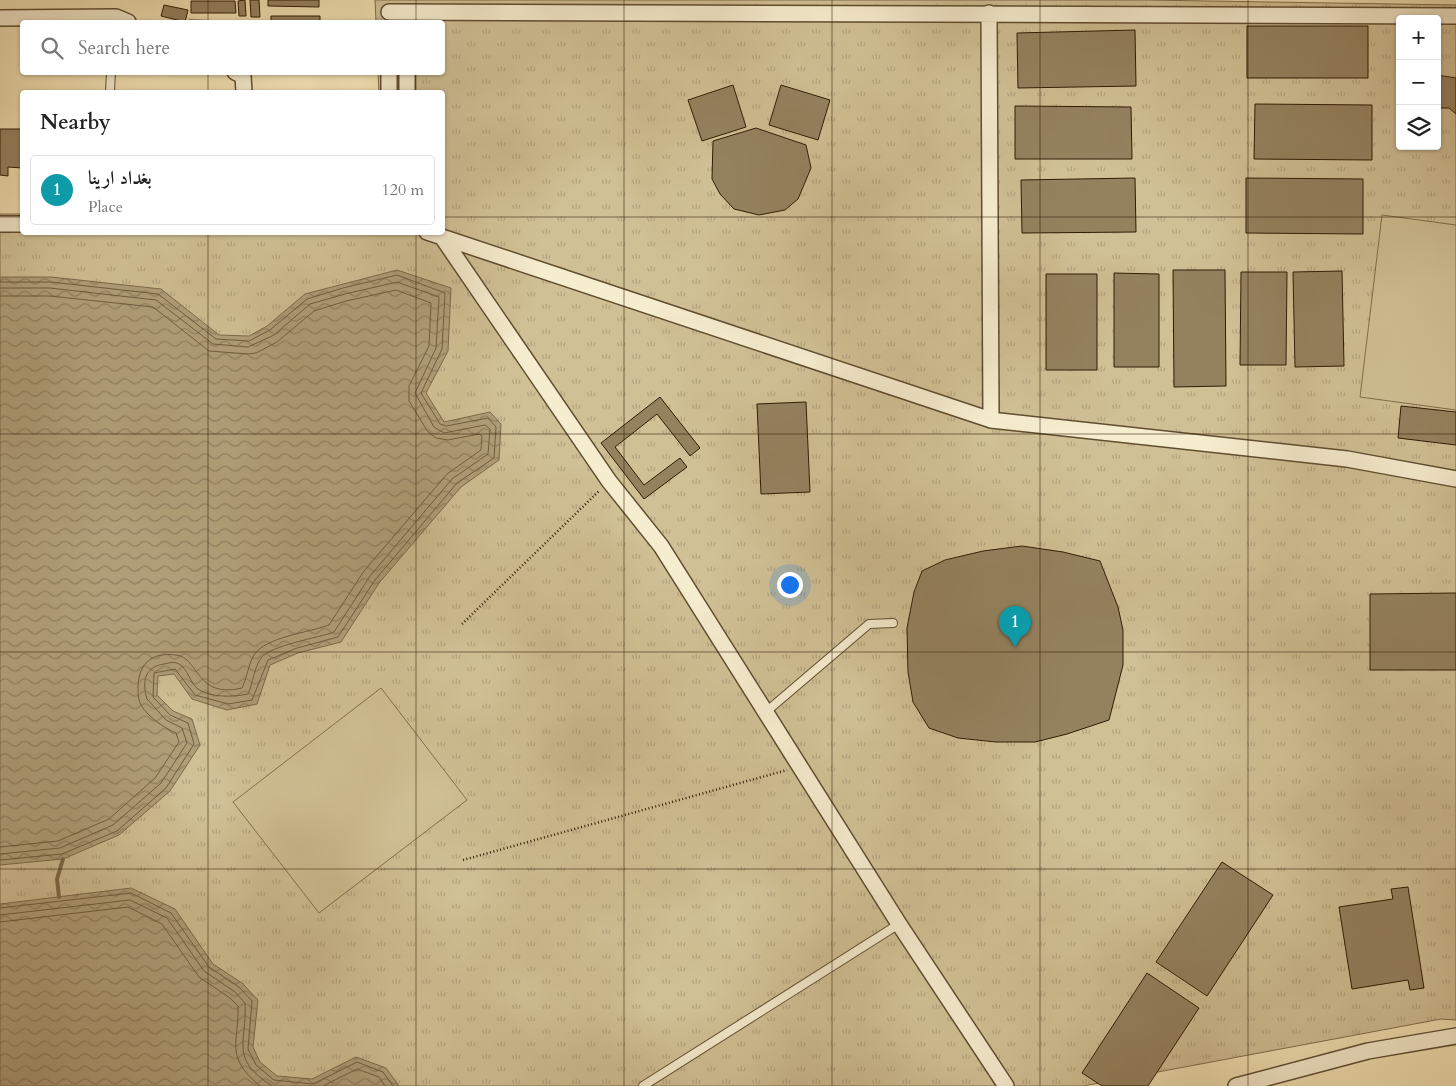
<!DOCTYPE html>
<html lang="en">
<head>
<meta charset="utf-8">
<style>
	body { margin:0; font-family:Cardo,Amiri,serif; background:#f2f2f2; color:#222 }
	.controls { position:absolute; right:15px; top:15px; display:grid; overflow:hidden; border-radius:5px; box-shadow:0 1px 4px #0004 }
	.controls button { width:45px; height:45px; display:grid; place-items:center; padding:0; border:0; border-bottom:1px solid #e0e0e0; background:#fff; color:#222; font:25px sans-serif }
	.you { position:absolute; left:789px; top:584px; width:18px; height:18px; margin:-12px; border:4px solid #fff; border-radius:50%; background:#1a73e8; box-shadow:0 0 0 8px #1a73e833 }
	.badge { display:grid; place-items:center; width:32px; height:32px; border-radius:50%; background:#2563eb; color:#fff; font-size:16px; font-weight:700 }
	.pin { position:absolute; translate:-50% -41px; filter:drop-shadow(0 1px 2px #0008) }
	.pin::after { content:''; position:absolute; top:26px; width:18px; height:15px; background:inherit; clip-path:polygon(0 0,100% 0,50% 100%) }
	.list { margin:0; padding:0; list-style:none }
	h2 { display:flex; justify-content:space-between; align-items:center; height:65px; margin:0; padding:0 20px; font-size:21px }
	h2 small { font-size:16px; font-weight:400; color:#767676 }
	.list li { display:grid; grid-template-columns:32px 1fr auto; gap:15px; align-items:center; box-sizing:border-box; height:70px; margin:0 10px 10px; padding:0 10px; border:1px solid #e0e0e0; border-radius:5px }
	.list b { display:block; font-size:19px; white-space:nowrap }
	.list p { margin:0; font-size:16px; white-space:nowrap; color:#767676 }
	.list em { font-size:16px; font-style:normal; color:#767676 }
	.icon { flex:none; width:28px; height:28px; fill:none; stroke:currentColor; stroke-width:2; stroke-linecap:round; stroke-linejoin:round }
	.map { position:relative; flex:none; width:1456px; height:1086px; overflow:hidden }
	.search { position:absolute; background:#fff; box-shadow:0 1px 4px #0004; left:20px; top:20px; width:425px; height:55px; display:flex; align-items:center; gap:12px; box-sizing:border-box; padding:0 18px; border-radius:5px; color:#767676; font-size:19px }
	.panel { position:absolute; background:#fff; box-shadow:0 1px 4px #0004; left:20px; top:90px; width:425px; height:145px; border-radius:5px }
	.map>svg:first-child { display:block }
	.grass { fill:url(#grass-tufts); stroke:#806e4c; fill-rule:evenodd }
	.pitch { fill:#d0c095; stroke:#806e4c }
	.water { fill:url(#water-waves); stroke:#7c6a4a }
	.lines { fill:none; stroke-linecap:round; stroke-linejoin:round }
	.shore { stroke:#6f5d3e; stroke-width:1 }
	.stream { stroke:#7c6a4a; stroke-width:4 }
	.building { fill:#94825f; stroke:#2f1c04 }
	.lane-casing { stroke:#604d30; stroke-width:10 }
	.street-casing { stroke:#604d30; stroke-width:18 }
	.path { stroke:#2f1c04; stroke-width:2.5; stroke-dasharray:1 2.5; stroke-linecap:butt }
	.lane { stroke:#f6ecce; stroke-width:8 }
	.street { stroke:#f6ecce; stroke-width:15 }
	.grid { fill:none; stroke:#2f1c04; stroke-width:1; stroke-opacity:0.55 }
</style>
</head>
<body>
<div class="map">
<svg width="1456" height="1086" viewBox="0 0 1456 1086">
	<defs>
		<pattern id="grass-tufts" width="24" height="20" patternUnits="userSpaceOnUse" patternTransform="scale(1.25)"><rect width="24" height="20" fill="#d0c095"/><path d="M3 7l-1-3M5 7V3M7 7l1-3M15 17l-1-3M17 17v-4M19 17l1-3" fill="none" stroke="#b3a47f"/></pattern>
		<pattern id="water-waves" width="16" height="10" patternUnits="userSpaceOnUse" patternTransform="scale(1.25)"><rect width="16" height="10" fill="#af9e78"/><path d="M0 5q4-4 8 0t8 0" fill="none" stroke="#8f8060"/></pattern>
	</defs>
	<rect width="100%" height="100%" fill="#f1e1b3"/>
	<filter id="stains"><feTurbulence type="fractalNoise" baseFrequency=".004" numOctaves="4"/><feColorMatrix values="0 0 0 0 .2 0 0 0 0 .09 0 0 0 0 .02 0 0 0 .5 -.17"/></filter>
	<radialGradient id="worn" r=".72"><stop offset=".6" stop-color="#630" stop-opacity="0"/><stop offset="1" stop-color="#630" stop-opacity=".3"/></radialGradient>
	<path class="grass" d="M375,0H1146L1456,5V1020L1441,1019L1083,1086H0V214H22V232H442V92H379L378,73L442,72V22H376ZM1400,19H1437V146H1400Z"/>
	<path class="pitch" d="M1382,215L1456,225V410L1360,397Z
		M381,688L467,800L319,913L233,802Z"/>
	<path class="water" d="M397,270L451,288L448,351L426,393L444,422L490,412L501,424L499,460L461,487L379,583L341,642L298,653L270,665L257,704L227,710L192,699L174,674L158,676L157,695L173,711L192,719L200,745L170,791L119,835L63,859L0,865V277H51L161,289L219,335L249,336L267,326L305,294Z
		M131,888L175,909L213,964L242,983L258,1000L253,1047L260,1062L277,1076L312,1079L356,1057L386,1068L399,1086H0V904Z"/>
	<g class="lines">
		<path class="shore" d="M0,282H51L158,294L216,339L249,341L270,330L307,299L343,288L397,275L445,293L442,349L421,393L440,424L446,426L488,418L496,427L494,458L457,483L375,580L338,637L297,648L268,660L252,700L228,704L195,695L175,669L154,673L153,697L170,715L188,723L194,744L166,788L117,831L62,854L0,860
			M0,288H50L156,300L213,344L248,347L274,335L310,304L345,294L397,282L439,297L436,348L415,393L434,427L444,433L485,425L490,429L488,454L452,479L370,576L334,632C318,638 271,645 261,658C254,668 253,683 248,694C234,697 210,698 198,689C190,683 188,669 179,664C174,661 169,663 164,664C144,667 142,682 147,699L166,720L182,728L187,743L161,783L113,825L60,848L0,854
			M0,296H50L153,307L209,351L248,354L256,353L277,342L314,311L346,301L396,290L431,303L429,346L409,386V401L428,432L436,438L448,440L479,434L482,436L481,450L447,474L364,571L329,625C311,632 265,637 254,655C248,665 247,678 242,688C195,699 200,658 176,655C152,652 139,663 138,686C138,693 138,699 141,705C149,718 163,727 176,733L179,742L155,778L109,819L58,841L0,847
			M0,908L131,893L171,913L209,967L239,987L252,1001L248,1049L256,1065L274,1080L313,1084L357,1062L383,1072L393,1086
			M0,915L130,900L167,918L204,971L235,992L245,1003C247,1044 229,1058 272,1086
			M0,922L128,907L162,924L199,977L230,998L238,1006C239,1044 224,1056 260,1086
			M323,1086L357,1069L379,1077L385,1086"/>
		<path class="stream" d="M59,897L57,879L63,859"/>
	</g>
	<path class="building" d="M245,0L246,16H239L238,1Z
		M250,0H259L260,17H251Z
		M268,0H319V7L268,6Z
		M191,1H235L236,13H191Z
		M164,5L188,10L185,22L161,16Z
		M271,16H320V22H271Z
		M189,20L236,21L235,22H189Z
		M1247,26H1368V78H1247Z
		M1135,30L1136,86L1018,88L1017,33Z
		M1437,75L1456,78V114L1449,108H1437Z
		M733,85L746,127L702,141L688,100Z
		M781,85L830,100L818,140L769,125Z
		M1255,104L1372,105V160L1254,159Z
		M1015,106L1131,107L1132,159H1015Z
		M756,128L806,145L811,168L798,199L785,210L759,215L734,209L720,194L712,179L713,141Z
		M0,129H22V168L8,167V176L0,175Z
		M1135,178L1136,232L1022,233L1021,180Z
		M1246,178L1363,179V234L1246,233Z
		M1173,270H1225L1226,386L1174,387Z
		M1342,271L1344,366L1295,367L1293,272Z
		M1241,272H1287L1286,365H1240Z
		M1114,273L1159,274V367H1114Z
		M1046,274H1097V370H1046Z
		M660,397L700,448L690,456L657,414L615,447L644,485L680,458L687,467L644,499L601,443Z
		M806,402L810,492L761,494L757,404Z
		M1401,406L1456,412V445L1398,438Z
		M1022,546L1063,552L1100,561L1118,607L1123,630V665L1109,720L1067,734L1035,742H996L958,738L929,728L913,702L908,672L907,628L914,592L922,571L945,560L983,551Z
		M1456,593V670H1370V594Z
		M1222,862L1273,895L1207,996L1156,962Z
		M1408,887L1424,988L1410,990L1408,980L1352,989L1339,907L1393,899L1391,889Z
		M1147,973L1199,1008L1148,1086H1102L1082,1073Z"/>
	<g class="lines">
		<g class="lane-casing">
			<path id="lane" d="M110,92L111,72
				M767,711L869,624L893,623
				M643,1086L899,924"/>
		</g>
		<g class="street-casing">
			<path id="street" d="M389,12L1456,16
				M989,13L991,420
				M0,18L116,17L128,22
				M235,72L243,76L244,92
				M389,72V92
				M407,72V92
				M0,224H22
				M427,232L442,237L609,481L661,546L899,924L1006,1086
				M442,237L991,420L1347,459L1456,479
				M1236,1086L1368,1051L1456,1036"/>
		</g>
		<path class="path" d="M462,624L599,491
			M463,860L787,770"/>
		<use href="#lane" class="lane"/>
		<use href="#street" class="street"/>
	</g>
	<path class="grid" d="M208,0V22M416,0V22M624,0V1086M832,0V1086M1040,0V1086M1248,0V1086M208,72V92M416,72V92M0,217H22M442,217H1456M208,232V1086M416,232V1086M0,434H1456M0,652H1456M0,869H1456"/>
	<rect width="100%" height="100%" filter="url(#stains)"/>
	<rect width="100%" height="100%" fill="url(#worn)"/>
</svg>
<div class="controls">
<button>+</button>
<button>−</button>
<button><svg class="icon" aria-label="layers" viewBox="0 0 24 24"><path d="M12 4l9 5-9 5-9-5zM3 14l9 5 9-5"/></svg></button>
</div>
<div class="you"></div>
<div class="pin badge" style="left:1015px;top:647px;background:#0f9aa8">1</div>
<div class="search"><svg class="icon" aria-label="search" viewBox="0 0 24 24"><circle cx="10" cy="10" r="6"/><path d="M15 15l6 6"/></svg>Search here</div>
<section class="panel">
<h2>Nearby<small></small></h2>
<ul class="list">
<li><span class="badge" style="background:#0f9aa8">1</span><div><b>بغداد ارينا</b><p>Place</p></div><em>120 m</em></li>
</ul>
</section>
</div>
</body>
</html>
